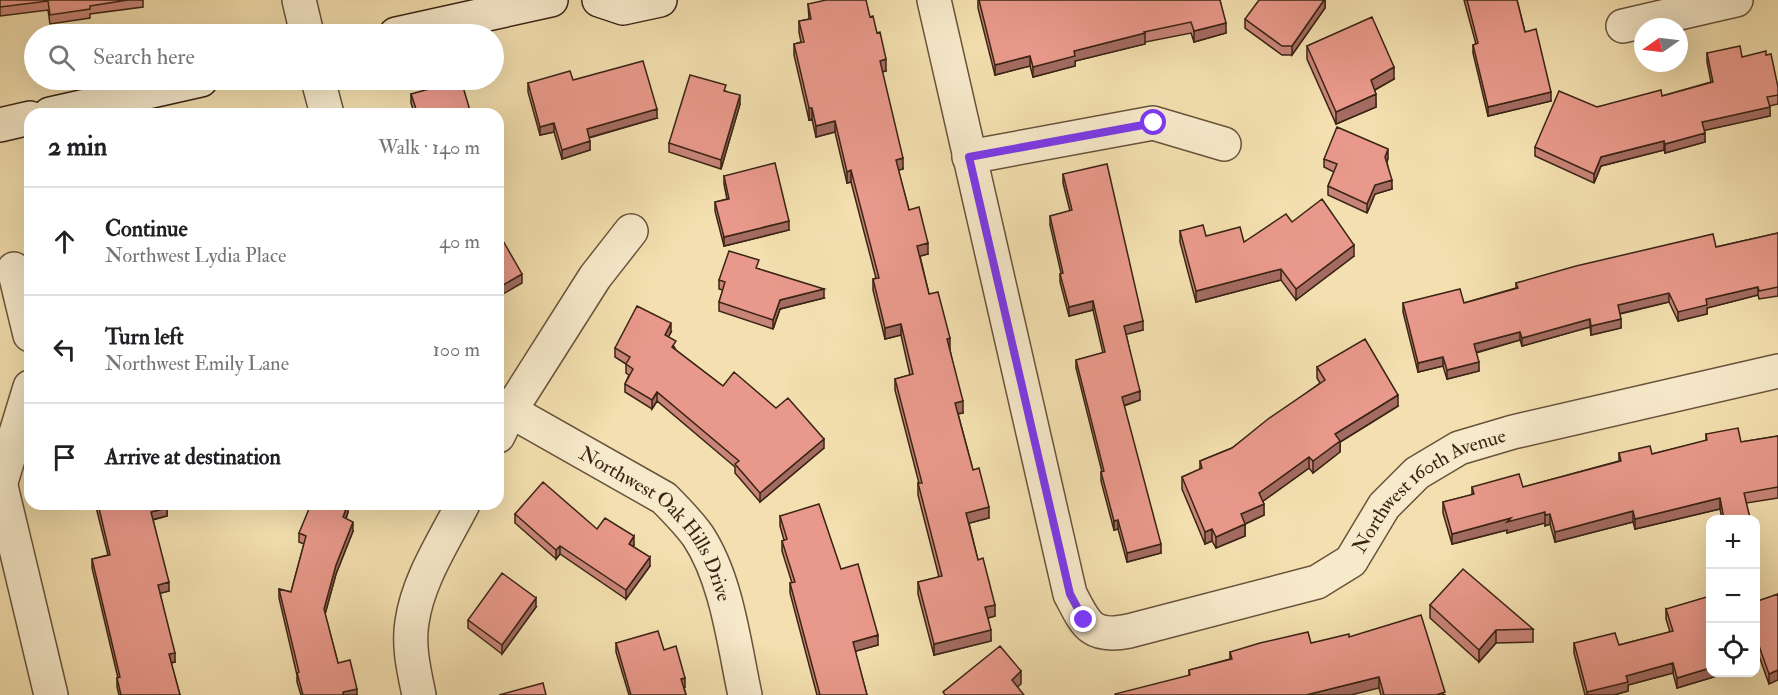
<!DOCTYPE html>
<html lang="en">
<head>
<meta charset="utf-8">
<style>
	body { margin:0; font-family:"IM FELL Double Pica",serif; background:#f2f2f2; color:#202124 }
	.controls { position:absolute; right:18px; bottom:18px; display:grid; overflow:hidden; border-radius:12px; box-shadow:0 6px 24px #0002 }
	.controls button { width:54px; height:54px; display:grid; place-items:center; padding:0; border:0; border-bottom:2px solid #e0e0e0; background:#fff; color:#202124; font:30px sans-serif }
	.compass { position:absolute; left:1634px; top:18px; width:54px; height:54px; border-radius:50%; background:#fff; box-shadow:0 6px 24px #0002; rotate:256deg }
	.stop { position:absolute; width:18px; height:18px; margin:-14px; border:4px solid #7c3aed; border-radius:50%; background:#fff }
	.stop.end { background:#7c3aed; border-color:#fff; box-shadow:0 2px 6px #0008 }
	.list { margin:0; padding:0; list-style:none }
	h2 { display:flex; justify-content:space-between; align-items:center; height:78px; margin:0; padding:0 24px; font-size:26px }
	h2 small { font-size:20px; font-weight:400; color:#757577 }
	.list li { display:grid; grid-template-columns:39px 1fr auto; gap:18px; align-items:center; box-sizing:border-box; height:108px; padding:0 24px; border-top:2px solid #e0e0e0 }
	.list b { display:block; font-size:22px; white-space:nowrap }
	.list p { margin:0; font-size:20px; white-space:nowrap; color:#757577 }
	.list em { font-size:20px; font-style:normal; color:#757577 }
	.icon { flex:none; width:33px; height:33px; fill:none; stroke:currentColor; stroke-width:2; stroke-linecap:round; stroke-linejoin:round }
	.map { position:relative; flex:none; width:1778px; height:695px; overflow:hidden }
	.search { position:absolute; background:#fff; box-shadow:0 6px 24px #0002; left:24px; top:24px; width:480px; height:66px; display:flex; align-items:center; gap:15px; box-sizing:border-box; padding:0 21px; border-radius:33px; color:#757577; font-size:22px }
	.panel { position:absolute; background:#fff; box-shadow:0 6px 24px #0002; left:24px; top:108px; width:480px; height:402px; border-radius:18px }
	.map>svg:first-child { display:block }
	.lines { fill:none; stroke-linecap:round; stroke-linejoin:round }
	.minor-casing { stroke:#68533b; stroke-width:36 }
	.secondary-casing { stroke:#3a2414; stroke-width:36 }
	.minor { stroke:#f7eacb; stroke-width:33 }
	.secondary { stroke:#f7eacb; stroke-width:33 }
	.wall { fill:#c88478; stroke:#3a2414; stroke-width:1.5 }
	.shaded-wall { fill:#a36b61; stroke:#3a2414; stroke-width:1.5 }
	.building { fill:#e9998b; stroke:#3a2414; stroke-width:1.5 }
	.route { stroke:#7c3aed; stroke-width:8 }
	.labels { text-anchor:middle; stroke-width:5; stroke-linejoin:round; paint-order:stroke }
	.street-label { font-size:20px; fill:#3a2414; stroke:#f7eacb }
</style>
</head>
<body>
<div class="map">
<svg width="1778" height="695" viewBox="0 0 1778 695">
	<rect width="100%" height="100%" fill="#f3dfaf"/>
	<filter id="stains"><feTurbulence type="fractalNoise" baseFrequency=".00333" numOctaves="4"/><feColorMatrix values="0 0 0 0 .2 0 0 0 0 .09 0 0 0 0 .02 0 0 0 .5 -.17"/></filter>
	<radialGradient id="worn" r=".72"><stop offset=".6" stop-color="#630" stop-opacity="0"/><stop offset="1" stop-color="#630" stop-opacity=".3"/></radialGradient>
	<g class="lines">
		<g class="minor-casing">
			<g id="minor">
				<path d="M299,0L307,34"/>
				<path id="s1" d="M934,0L1070,594C1086,624 1090,639 1129,631L1317,582L1351,561L1384,506L1417,473L1459,448L1513,432L1778,371"/>
				<path d="M1623,26L1736,0"/>
				<path d="M318,80L327,114"/>
				<path d="M969,157L1153,123L1224,144"/>
				<path d="M14,269L30,335"/>
				<path id="s2" d="M498,404L664,498C676,510 688,522 698,536C727,580 734,644 745,695"/>
				<path d="M498,436L510,411L595,277L631,231"/>
				<path d="M0,482L51,695"/>
				<path d="M1,482L30,387"/>
				<path d="M419,695C414,671 408,646 412,622C418,580 444,541 463,504"/>
			</g>
		</g>
		<g class="secondary-casing">
			<path id="secondary" d="M599,0L623,8L660,0
				M396,34L551,0
				M50,114L201,80
				M0,125L30,118"/>
		</g>
		<use href="#minor" class="minor"/>
		<use href="#secondary" class="secondary"/>
	</g>
	<path class="wall" d="M0,0H143V7L90,14V18L50,24L48,10L0,16Z
		M978,0H1220L1226,33L1194,42L1191,33L1145,42V44L1075,61V66L1033,77L1030,66L995,75L978,8Z
		M1325,0V8L1292,55H1282L1245,28V19Z
		M1464,0H1517L1525,32L1551,101L1488,116L1473,53V45L1476,44Z
		M808,4L870,17L886,71L882,72L903,169L898,170L909,210L928,254L920,256L929,294L950,350L963,413L958,414L973,470L989,518L969,523L978,560L995,616L988,618L991,641L934,655L918,594V582L939,577L918,495V483H919L895,390V379L910,375L901,335L885,339L873,290V279L876,278L851,182L847,183L835,132L816,137L812,119L809,120L794,55V44L801,42L799,32V21L809,19Z
		M1307,46L1394,79L1375,90L1376,107L1336,124L1307,59Z
		M1707,53L1742,57L1766,55L1778,87V104L1769,106L1770,116L1704,130L1705,142L1665,153L1664,150L1601,166L1594,183L1535,156V147L1597,107L1662,96L1711,82L1707,62Z
		M573,80L657,118L589,138L590,150L562,159L554,132L540,135L528,92V83Z
		M726,91L740,104L721,169L669,152V143Z
		M411,94L471,114L414,113L411,103Z
		M1388,158L1387,162L1392,189L1375,194L1367,213L1328,195V186L1334,172L1324,167V159Z
		M1063,174L1143,330L1126,334L1140,400L1124,406L1161,553L1127,562L1118,529L1114,530L1101,481V472H1102L1076,368V360L1103,353L1093,310L1069,316L1060,282V274L1061,273L1050,225V216L1070,211L1063,183Z
		M724,176L789,230L724,246L715,211V202L727,199L724,184Z
		M1292,222L1354,256L1296,300L1281,280L1196,302L1180,242V231L1244,242Z
		M1778,233V296L1759,299L1758,295L1707,308V314L1678,321L1669,302L1620,314L1621,328L1591,335L1590,327L1522,346L1520,340L1476,353L1479,371L1447,379L1443,366L1418,372L1403,312V303H1464L1516,288V283L1716,247Z
		M759,269L824,298L780,309L773,329L719,311V302L723,290L719,289V280Z
		M671,332L668,337L676,350L723,386L824,448L760,502L735,473V467L657,401L652,409L625,392V384L629,375L626,373V364L615,357V348Z
		M1317,367L1398,406L1340,442V452L1313,473L1309,468L1263,501L1264,515L1245,524V536L1216,548L1212,541L1205,544L1182,489V477L1200,470V461L1232,448L1320,383L1317,378Z
		M1706,434L1741,442L1778,436V498L1746,503L1750,519H1722L1720,509L1635,529L1633,522L1555,542L1550,524L1545,526V523L1507,533V530L1452,544L1443,513V502L1472,495V487H1523L1619,461V453L1652,454L1706,441Z
		M91,504H167V516L153,520L169,591L160,593L175,662L171,663L180,695H119L117,687V678H118L92,568V559L108,555L96,507L92,508Z
		M348,512L346,519L353,531L336,574L325,614L338,663L357,695H301L297,682V675L279,598V589L291,592L304,544L299,542V533Z
		M515,514L597,529L634,545L633,546L650,566L626,599L560,554L556,559L515,523Z
		M780,516L841,569L878,645L855,651L867,695H817L790,593V583H792L782,551V541L784,540L780,526Z
		M1778,594L1769,684L1758,653L1755,602Z
		M1430,605L1533,629V642L1496,643L1479,662L1430,618Z
		M536,607L502,654L468,628V620Z
		M1666,609L1717,672V676L1677,688L1673,673L1628,685V691L1614,695H1585L1574,653V643L1619,645L1670,632L1666,619Z
		M1349,637L1445,695H1381L1379,688L1189,675V670L1230,659V652L1311,643Z
		M616,643L664,650L685,687H684L686,695H629L616,652Z"/>
	<path class="shaded-wall" d="M1324,0H1325V8L1292,55V46Z
		M1226,23V33L1194,42V31Z
		M1145,33V44L1075,61V66L1033,77V67L1074,51Z
		M1030,56V66L995,75V65Z
		M886,59V71L880,72V61Z
		M1394,67V79L1371,92V80Z
		M1551,92V101L1488,116V107Z
		M1376,94V107L1336,124V112Z
		M740,95V104L721,169V160Z
		M1770,107V116L1702,131V122Z
		M809,108H812V119L809,120Z
		M657,109V118L587,138V129Z
		M835,121V132L816,137V126Z
		M554,123V132L540,135V127Z
		M1705,133V142L1665,153V144Z
		M590,141V150L562,159V150Z
		M1664,141V150L1601,166L1594,183V174L1601,157Z
		M1388,149V158L1385,166V157Z
		M903,158V169L896,171V160Z
		M851,170V182L847,183V172Z
		M1392,180V189L1375,194L1367,213V204L1375,185Z
		M789,221V230L724,246V237Z
		M928,243V254L917,257V246Z
		M1354,245V256L1296,300V289Z
		M1281,269V280L1196,302V291Z
		M522,274V283L498,297V288Z
		M1758,287V295L1707,308V314L1678,321V312L1706,299Z
		M824,289V298L780,309L773,329V320L780,300Z
		M1669,293V302L1618,314V305Z
		M1093,301V310L1069,316V307Z
		M1590,319V327L1522,346V338Z
		M1621,319V328L1591,335V326Z
		M1143,321V330L1124,335V326Z
		M671,323V332L665,344V335Z
		M901,324V335L885,339V328Z
		M1520,332V340L1474,353V344Z
		M950,338V350L947,351V339Z
		M1443,357V366L1418,372V363Z
		M1479,362V371L1447,379V370Z
		M1140,391V400L1122,406V397Z
		M657,392V401L652,409V400Z
		M1398,395V406L1340,442V452L1313,473V461L1335,434Z
		M963,401V413L955,414V403Z
		M824,439V448L760,502V493Z
		M1309,457V468L1259,504V493Z
		M1720,498V509L1635,529V519Z
		M92,504H96V507L92,508Z
		M348,504V512L343,526V517Z
		M1264,504V515L1241,526V514Z
		M989,507V518L966,524V513Z
		M167,508V516L151,520V512Z
		M1633,511V522L1555,542V532Z
		M1545,512V523L1507,533V530L1452,544V534L1511,518Z
		M1550,514V524L1545,526V515Z
		M1118,520V529L1114,530V521Z
		M353,522V531L336,574L324,618V609L336,565Z
		M1245,524V536L1216,548V537Z
		M1212,529V541L1205,544V532Z
		M634,536V545L629,552V544Z
		M1161,544V553L1127,562V553Z
		M560,546V554L556,559V550Z
		M650,557V566L626,599V590Z
		M169,582V591L158,594V585Z
		M536,598V607L502,654V645Z
		M995,605V616L985,619V607Z
		M991,630V641L934,655V644Z
		M1496,630V643L1479,662V650Z
		M878,635V645L853,652V642Z
		M1755,643H1758V653H1755Z
		M175,653V662L169,663V654Z
		M1673,663V673L1628,685V691L1614,695H1587V692L1626,676Z
		M1710,668V672H1717V676L1677,688V678Z
		M1778,670V680L1769,684V674Z
		M1021,671V684L1012,692V680Z
		M1379,677V688L1351,695H1306Z
		M685,678V687L681,688V679Z
		M357,689V695H343V692Z"/>
	<path class="building" d="M0,0H128L90,6V9L50,15L48,1L0,7Z
		M826,0H866L870,17L873,16L877,33L880,32L886,59L880,61L903,158L896,160L909,210L919,207L928,243L917,246L929,294L938,292L950,338L947,339L963,401L955,403L973,470L979,468L989,507L966,513L978,560L983,558L995,605L985,607L991,630L934,644L918,582L942,576L918,483H922L895,379L913,374L901,324L885,328L873,279L879,278L851,170L847,172L835,121L816,126L812,108H809L794,44L804,42L799,21L811,19L808,4Z
		M979,0H1220L1226,23L1194,31L1191,22L1144,32L1145,33L1074,51L1075,56L1033,67L1030,56L995,65Z
		M1259,0H1324L1292,46H1282L1245,19Z
		M1467,0H1517L1525,32L1536,29L1551,92L1488,107L1473,45L1478,43Z
		M1372,17L1394,67L1371,80L1376,94L1336,112L1307,46Z
		M1740,46L1742,57L1766,51V55L1771,54L1778,87V95L1767,97L1770,107L1702,122L1705,133L1665,144L1664,141L1601,157L1594,174L1535,147L1559,91L1597,107L1661,90L1662,96L1713,82L1707,53Z
		M643,61L657,109L587,129L590,141L562,150L554,123L540,127L528,83L570,71L573,80Z
		M690,75L726,85L724,91L740,95L721,160L669,143Z
		M461,80L471,114H409L417,112L411,94Z
		M1337,127L1388,149L1385,157L1392,180L1375,185L1367,204L1328,186L1337,164L1324,159Z
		M775,163L789,221L724,237L715,202L729,199L724,176Z
		M1107,164L1143,321L1124,326L1140,391L1122,397L1161,544L1127,553L1118,520L1114,521L1101,472L1104,471L1076,360L1105,352L1093,301L1069,307L1060,274L1063,273L1050,216L1072,210L1063,174Z
		M1322,199L1354,245L1296,289L1281,269L1196,291L1180,231L1203,225L1206,236L1240,227L1244,242L1286,214L1292,222Z
		M498,232L522,274L498,288Z
		M1778,233V287L1759,291L1758,287L1706,299L1707,305L1678,312L1669,293L1618,305L1621,319L1591,326L1590,319L1522,338L1520,332L1474,344L1479,362L1447,370L1443,357L1418,363L1403,303L1460,289L1464,303L1518,288L1516,283L1576,266L1713,234L1716,247Z
		M729,251L759,260L756,268L824,289L780,300L773,320L719,302L725,282L719,280Z
		M637,306L671,323L665,335L676,341L672,347L723,386L734,372L776,408L788,398L824,439L760,493L735,464L739,461L657,392L652,400L625,384L633,369L626,364L630,357L615,348Z
		M1365,339L1398,395L1335,434L1340,441L1313,461L1309,457L1259,493L1264,504L1241,514L1245,524L1216,537L1212,529L1205,532L1182,477L1202,468L1200,461L1232,448L1268,419L1325,380L1317,367Z
		M1738,428L1741,442L1778,436V487L1744,493L1750,518L1739,519H1724L1720,498L1635,519L1633,511L1555,532L1550,514L1545,515V512L1507,522L1511,518L1452,534L1443,502L1474,494L1472,487L1519,474L1523,487L1621,461L1619,453L1650,446L1652,454L1707,440L1706,434Z
		M543,482L597,529L605,518L634,536L629,544L650,557L626,590L560,546L556,550L515,514Z
		M98,504H167V508L151,512L169,582L158,585L175,653L169,654L180,695H121L117,678L120,677L92,559L110,555Z
		M311,504H348L343,517L353,522L336,565L324,609L338,663L350,660L357,689L343,692V695H303L297,673L299,672L279,589L291,592L306,536L299,533Z
		M819,504L841,569L858,564L878,635L853,642L867,695H820L790,583L795,582L782,541L787,539L780,516Z
		M1463,569L1533,629L1496,630L1479,650L1430,605Z
		M502,573L536,598L502,645L468,620Z
		M1778,594V670L1769,674L1758,643H1755V602Z
		M1710,596V668L1677,678L1673,663L1626,676L1628,682L1587,692L1574,643L1615,633L1619,645L1673,631L1666,609Z
		M1421,615L1445,692L1436,695H1384L1379,677L1306,695H1115V694L1190,675L1189,670L1232,659L1230,652L1260,643L1308,632L1311,643L1349,634V637Z
		M658,631L664,650L676,646L685,678L681,679L686,695H631L616,643Z
		M1000,646L1021,671L1012,680L1024,695H945L943,692Z
		M543,683L546,695H499Z"/>
	<g class="lines">
		<path class="route" d="M1084,620L1070,594L969,157L1154,123"/>
	</g>
	<g class="labels">
		<g class="street-label">
			<text dy="7" stroke="none"><textPath href="#s1" startOffset="1032">Northwest 160th Avenue</textPath></text>
			<text dy="7" stroke="none"><textPath href="#s2" startOffset="204">Northwest Oak Hills Drive</textPath></text>
		</g>
	</g>
	<rect width="100%" height="100%" filter="url(#stains)"/>
	<rect width="100%" height="100%" fill="url(#worn)"/>
</svg>
<div class="controls">
<button>+</button>
<button>−</button>
<button><svg class="icon" aria-label="locate" viewBox="0 0 24 24"><circle cx="12" cy="12" r="6"/><path d="M12 2v4M12 18v4M2 12h4M18 12h4"/></svg></button>
</div>
<svg class="compass" viewBox="-18 -18 36 36"><path d="M0-13l5 13h-10z" fill="#e53935"/><path d="M0 13l5-13h-10z" fill="#757577"/></svg>
<div class="stop" style="left:1154px;top:123px"></div>
<div class="stop end" style="left:1084px;top:620px"></div>
<div class="search"><svg class="icon" aria-label="search" viewBox="0 0 24 24"><circle cx="10" cy="10" r="6"/><path d="M15 15l6 6"/></svg>Search here</div>
<section class="panel">
<h2>2 min<small>Walk · 140 m</small></h2>
<ul class="list">
<li><svg class="icon" aria-label="ahead" viewBox="0 0 24 24"><path d="M12 20V5M6 11l6-6 6 6"/></svg><div><b>Continue</b><p>Northwest Lydia Place</p></div><em>40 m</em></li>
<li><svg class="icon" aria-label="left" viewBox="0 0 24 24"><path d="M17 20v-9H6M10 6l-5 5 5 5"/></svg><div><b>Turn left</b><p>Northwest Emily Lane</p></div><em>100 m</em></li>
<li><svg class="icon" aria-label="arrive" viewBox="0 0 24 24"><path d="M6 21V4h12l-3 4 3 4H6"/></svg><div><b>Arrive at destination</b></div></li>
</ul>
</section>
</div>
</body>
</html>
